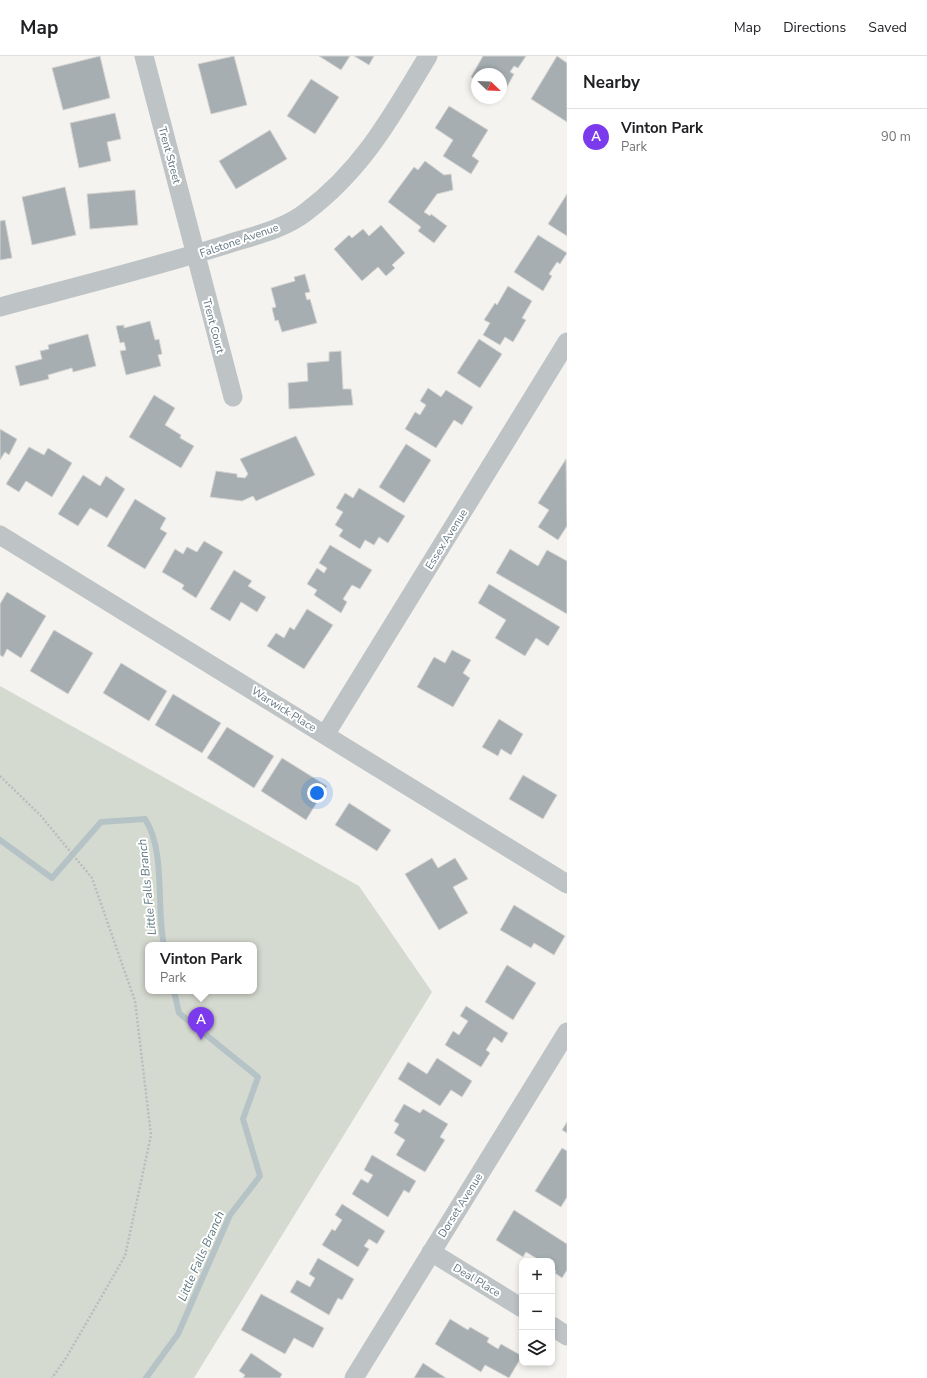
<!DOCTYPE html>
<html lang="en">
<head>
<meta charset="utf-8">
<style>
	body { margin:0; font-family:"Nunito Sans",sans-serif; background:#f6f6f6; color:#202124 }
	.controls { position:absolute; right:12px; bottom:12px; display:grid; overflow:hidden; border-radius:8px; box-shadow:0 2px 6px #0003 }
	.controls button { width:36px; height:36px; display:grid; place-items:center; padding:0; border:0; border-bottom:1px solid #e0e0e0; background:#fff; color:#202124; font:20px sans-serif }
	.compass { position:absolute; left:471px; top:12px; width:36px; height:36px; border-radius:50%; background:#fff; box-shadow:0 2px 6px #0003; rotate:113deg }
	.you { position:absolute; left:317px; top:737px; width:14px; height:14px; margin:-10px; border:3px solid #fff; border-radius:50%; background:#1a73e8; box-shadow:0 0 0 6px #1a73e833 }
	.badge { display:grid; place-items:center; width:26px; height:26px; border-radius:50%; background:#7c3aed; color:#fff; font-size:13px; font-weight:700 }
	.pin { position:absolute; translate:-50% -33px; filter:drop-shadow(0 1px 2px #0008) }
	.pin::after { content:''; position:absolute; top:21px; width:14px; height:12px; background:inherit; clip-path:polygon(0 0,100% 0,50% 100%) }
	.popup { position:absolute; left:145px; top:886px; width:112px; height:52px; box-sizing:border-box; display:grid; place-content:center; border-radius:8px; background:#fff; filter:drop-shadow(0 1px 3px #0005); font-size:13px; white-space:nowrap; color:#757577 }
	.popup b { font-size:15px; color:#202124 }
	.popup::after { content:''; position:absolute; left:50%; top:100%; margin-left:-8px; border:8px solid transparent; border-top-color:#fff }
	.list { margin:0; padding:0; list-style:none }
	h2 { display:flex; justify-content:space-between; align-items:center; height:52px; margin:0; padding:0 16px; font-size:17px }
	h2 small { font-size:13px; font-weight:400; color:#757577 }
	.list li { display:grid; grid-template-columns:26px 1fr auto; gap:12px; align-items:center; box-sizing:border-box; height:56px; padding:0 16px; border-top:1px solid #e0e0e0 }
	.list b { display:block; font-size:15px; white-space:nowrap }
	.list p { margin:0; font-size:13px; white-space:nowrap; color:#757577 }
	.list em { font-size:13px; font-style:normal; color:#757577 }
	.icon { flex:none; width:22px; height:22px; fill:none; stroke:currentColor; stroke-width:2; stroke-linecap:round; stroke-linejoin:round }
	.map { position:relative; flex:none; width:567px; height:1322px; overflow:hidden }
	header { display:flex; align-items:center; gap:24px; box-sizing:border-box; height:56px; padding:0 20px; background:#fff; border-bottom:1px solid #e0e0e0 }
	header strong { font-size:19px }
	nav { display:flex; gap:22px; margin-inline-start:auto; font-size:14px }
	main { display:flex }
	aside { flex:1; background:#fff }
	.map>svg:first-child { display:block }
	.green { fill:#d5dad0; fill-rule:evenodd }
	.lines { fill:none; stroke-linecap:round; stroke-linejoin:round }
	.stream { stroke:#b6c3c6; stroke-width:6 }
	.building { fill:#a6aeb2; stroke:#d5d4d2 }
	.path { stroke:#babcbe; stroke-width:2.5; stroke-dasharray:2 2; stroke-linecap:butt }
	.minor { stroke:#bec3c5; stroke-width:19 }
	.labels { text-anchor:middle; stroke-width:4; stroke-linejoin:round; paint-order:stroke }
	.street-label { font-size:11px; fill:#637580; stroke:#fff }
	.water-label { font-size:12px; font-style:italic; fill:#5e777e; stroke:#fff }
</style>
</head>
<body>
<header>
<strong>Map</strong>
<nav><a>Map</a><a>Directions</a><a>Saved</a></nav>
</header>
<main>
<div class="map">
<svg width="567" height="1322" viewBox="0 0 567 1322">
	<rect width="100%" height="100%" fill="#f4f3ef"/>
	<path class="green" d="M0,630L359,830L432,936L194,1322H0ZM148,889H254V935H148Z"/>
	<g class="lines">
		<path class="stream" d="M0,784L52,822L101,766L145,763C166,795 156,852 164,889
			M146,1322L178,1278L230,1159L260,1120L243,1063L258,1021L179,957L174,935"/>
	</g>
	<path class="building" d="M100,0L110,42L63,54L52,12Z
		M234,0L247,49L211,58L198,8Z
		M319,0H350L341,14Z
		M354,0H374L369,9Z
		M483,0H526L518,12L514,10L510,16L514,18L502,40L501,18H477V25L471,21Z
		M557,0L567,7V66L531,43Z
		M311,23L339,41L315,78L287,60Z
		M449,50L488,74L472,100L479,105L471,118L443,100L453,84L435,72Z
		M115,57L121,83L107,86L111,105L79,112L70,67Z
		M270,74L287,103L236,133L219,105Z
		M425,105L444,119L451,118L453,134L437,138L424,156L430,160L431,158L447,170L434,187L418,175L421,171L388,146L414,111L418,114Z
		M65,131L76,179L32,189L22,141Z
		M135,134L138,169L90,173L87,138Z
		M567,138V180L548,168Z
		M5,164L12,202L0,204V165Z
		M381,169L405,197L392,209L395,212L386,220L378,211L362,225L334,193L349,179L352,182L363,173L369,180Z
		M538,179L567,197L560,208L557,206L549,218L552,220L543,235L514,216Z
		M305,218L310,236L305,237L307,244L310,243L317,267L282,276L278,264L275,265L272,252L276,251L271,232L295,225L294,221Z
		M508,230L532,245L522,262L526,264L513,286L505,281L500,289L483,279L490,267L484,264L495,247L497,249Z
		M150,265L155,284L159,283L162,298L158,299L161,310L126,319L120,295L126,294L124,286L120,287L116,270L124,269V272Z
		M88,278L96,310L73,316L72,312L48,319L49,323L20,330L15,310L42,303L40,295L49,293L48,289Z
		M479,283L502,298L480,332L457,317Z
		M341,295L343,333H351L353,349L289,353L288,327L308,325L307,307L329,305V296Z
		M428,332L441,341L446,334L473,351L462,369L454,364L436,392L405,373L415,356L420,359L426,349L420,345Z
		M154,339L175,352L165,369L181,379L180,382L194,390L181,412L129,381Z
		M0,373L17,383L9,399L5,396L0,404Z
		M296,380L315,419L256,445L253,440L242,445L210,441L216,415L237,418V421L245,422L248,418L240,403Z
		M406,388L431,404L404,447L379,431Z
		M29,391L44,399L48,392L72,407L52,441L26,425L19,436L6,428Z
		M566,403L567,470L558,484L538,471L549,454L538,447Z
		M83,419L100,430L106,420L125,433L107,462L90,452L78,470L58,458Z
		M359,432L405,460L388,487L379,481L374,489L365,484L360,493L339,480L343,474L335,469L343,456L336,452L345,437L353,442Z
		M135,443L166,462L160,473L167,477L145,513L107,490Z
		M204,485L223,496L196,542L182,533L184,529L162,516L175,493L183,498L187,491L197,496Z
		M330,489L372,514L360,533L352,529L343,543L347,546L341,557L314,539L317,534L307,528L317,512L324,517L327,512L319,507Z
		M510,493L538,510L547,494L567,505V558L496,517Z
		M234,514L252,525L248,530L266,541L257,556L241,546L230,565L210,553Z
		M489,528L560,571L548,590L536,582L525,600L495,582L506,564L478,547Z
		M7,536L46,560L21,602L7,593L3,601L0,599V548Z
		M307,553L333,569L304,613L267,590L276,577L284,582L290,571L294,574Z
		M54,574L93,597L68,638L30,615Z
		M452,594L471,604L463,617L470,622L453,651L417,631L434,601L445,607Z
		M121,607L167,635L149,665L103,637Z
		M173,638L221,667L202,697L155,669Z
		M499,663L523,678L511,699L501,693L498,700L482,691Z
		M227,671L274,700L254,732L207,702Z
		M282,702L327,730L306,764L261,735Z
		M523,719L557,739L543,763L509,743Z
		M349,747L391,774L377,795L335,769Z
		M432,802L438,812L455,802L468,823L453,831L468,857L439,874L405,818Z
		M514,849L565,880L554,899L534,887L531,892L500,874Z
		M507,909L536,927L513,964L485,946Z
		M466,950L508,977L502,987L494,981L486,994L490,997L481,1011L445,989L453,975L459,979L468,965L460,960Z
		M437,1002L472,1025L462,1041L451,1034L440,1050L398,1023L408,1006L427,1018Z
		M404,1048L420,1057L423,1053L448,1068L440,1081L445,1084L425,1116L396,1099L405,1084L394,1077L399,1068L394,1065Z
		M567,1066V1077L562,1074Z
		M562,1092L567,1095V1141L561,1151L535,1135Z
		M372,1099L416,1125L409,1137L404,1134L388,1161L352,1138L361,1123L368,1127L373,1119L364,1114Z
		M342,1148L385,1175L377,1188L369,1183L364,1190L369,1193L358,1211L322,1189L332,1173L335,1175L342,1164L335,1159Z
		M514,1154L567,1188V1214L562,1222L555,1217L556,1215L552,1212V1205H541L526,1196L523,1201L496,1184Z
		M318,1202L354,1223L342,1244L338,1242L329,1259L290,1236L297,1224L310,1231L315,1222L309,1218Z
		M261,1238L324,1272L313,1292L294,1282L285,1298L241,1274Z
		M450,1263L468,1274L470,1271L489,1282L487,1286L498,1293L501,1288L522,1300L509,1322L485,1309L481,1316L435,1288Z
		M251,1297L282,1318L280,1322H243L245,1319L239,1315Z
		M423,1307L446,1322H414Z"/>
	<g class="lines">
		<path class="path" d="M0,720L41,760L92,822L135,945L151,1079L125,1200L66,1302L52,1322"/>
		<path class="minor" d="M144,0L233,341
			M0,251C75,231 151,212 225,189C252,180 283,174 306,156C363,113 392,60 428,0
			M0,479L567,828
			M325,679L567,286
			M431,1196L522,1252
			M552,1270L567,1280
			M354,1322L567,976"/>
	</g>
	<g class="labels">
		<g class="street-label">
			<text transform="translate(170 99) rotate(75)" y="4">Trent Street</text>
			<text transform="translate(239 184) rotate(-19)" y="4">Falstone Avenue</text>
			<text transform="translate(214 270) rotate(75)" y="4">Trent Court</text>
			<text transform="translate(446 483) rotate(-58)" y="4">Essex Avenue</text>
			<text transform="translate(284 653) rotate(32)" y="4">Warwick Place</text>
			<text transform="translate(460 1149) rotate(-58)" y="4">Dorset Avenue</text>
			<text transform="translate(477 1224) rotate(31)" y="4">Deal Place</text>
		</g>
		<g class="water-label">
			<text transform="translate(147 831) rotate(-96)" y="4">Little Falls Branch</text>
			<text transform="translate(201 1200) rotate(-66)" y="4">Little Falls Branch</text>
		</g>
	</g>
</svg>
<div class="controls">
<button>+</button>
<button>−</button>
<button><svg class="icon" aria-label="layers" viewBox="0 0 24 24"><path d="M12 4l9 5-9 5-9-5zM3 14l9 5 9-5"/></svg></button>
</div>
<svg class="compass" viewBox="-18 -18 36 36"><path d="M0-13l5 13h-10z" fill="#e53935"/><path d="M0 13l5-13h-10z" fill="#757577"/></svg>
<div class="you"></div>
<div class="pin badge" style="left:201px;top:984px">A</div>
<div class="popup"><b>Vinton Park</b>Park</div>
</div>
<aside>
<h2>Nearby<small></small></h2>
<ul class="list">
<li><span class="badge">A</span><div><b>Vinton Park</b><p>Park</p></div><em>90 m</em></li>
</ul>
</aside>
</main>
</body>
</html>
